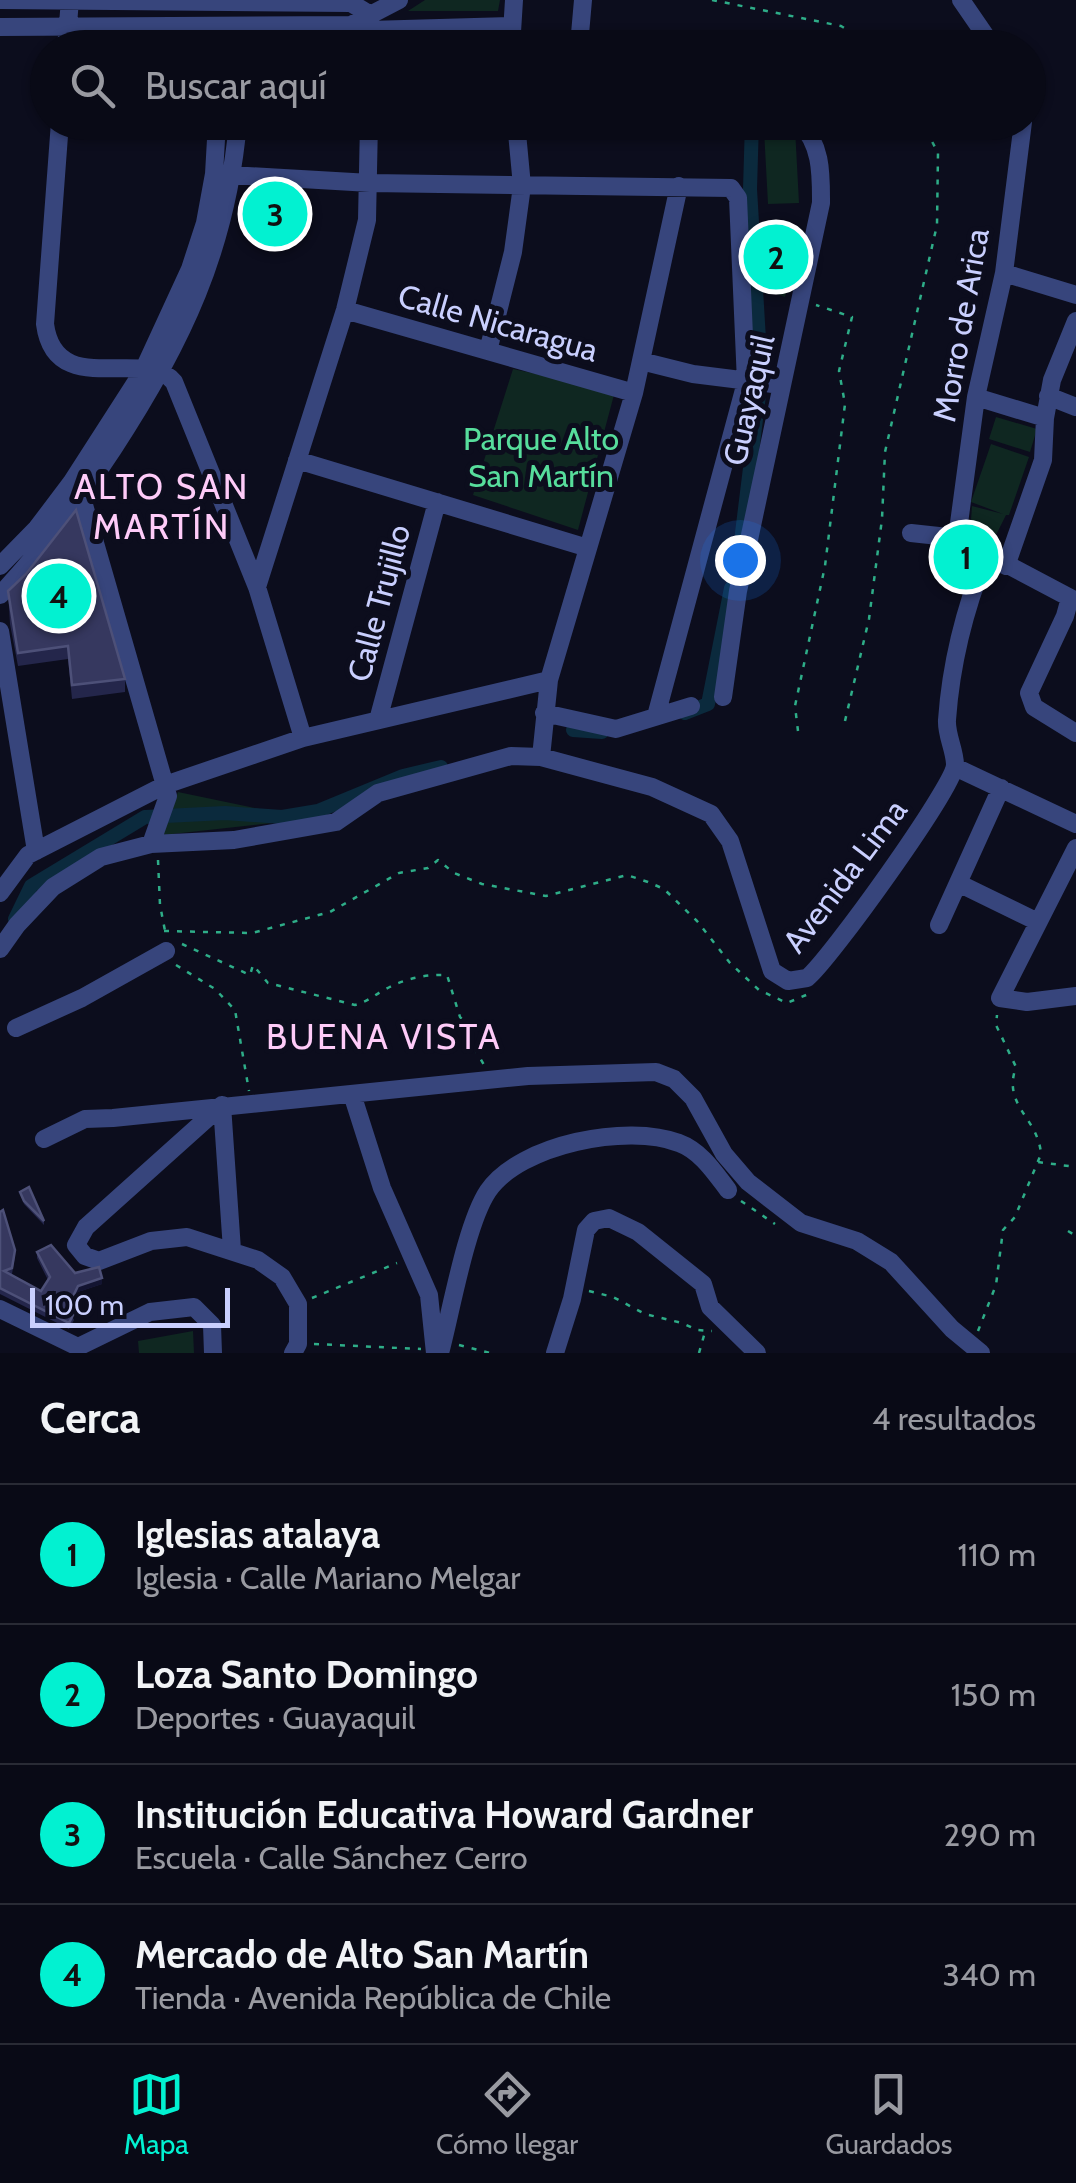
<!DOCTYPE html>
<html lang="es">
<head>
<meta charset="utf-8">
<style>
	body { margin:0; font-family:Cabin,sans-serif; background:#12131f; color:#f1f3f6 }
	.scale { position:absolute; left:30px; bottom:25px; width:200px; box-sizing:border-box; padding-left:10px; border:5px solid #c9cffe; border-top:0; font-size:28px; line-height:35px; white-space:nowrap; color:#c9cffe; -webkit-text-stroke:8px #0c0d1d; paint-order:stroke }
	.you { position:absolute; left:740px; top:560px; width:35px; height:35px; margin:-25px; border:8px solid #fff; border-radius:50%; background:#1a73e8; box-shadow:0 0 0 15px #1a73e833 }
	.badge { display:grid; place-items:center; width:65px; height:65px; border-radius:50%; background:#02f1d1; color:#111; font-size:32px; font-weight:700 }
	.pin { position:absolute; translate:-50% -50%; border:5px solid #fff; box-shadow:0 2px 10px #0006 }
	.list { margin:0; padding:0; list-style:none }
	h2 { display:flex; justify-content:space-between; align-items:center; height:130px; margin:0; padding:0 40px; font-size:42px }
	h2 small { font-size:32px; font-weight:400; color:#999aa1 }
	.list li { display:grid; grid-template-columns:65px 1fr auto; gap:30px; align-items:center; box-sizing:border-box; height:140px; padding:0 40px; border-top:2px solid #292b35 }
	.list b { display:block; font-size:38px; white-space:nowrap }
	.list p { margin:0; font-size:32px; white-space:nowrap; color:#999aa1 }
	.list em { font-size:32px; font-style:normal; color:#999aa1 }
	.icon { flex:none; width:55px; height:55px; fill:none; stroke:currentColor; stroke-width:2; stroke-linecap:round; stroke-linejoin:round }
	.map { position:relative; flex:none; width:1076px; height:1353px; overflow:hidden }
	.search { position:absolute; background:#090a16; box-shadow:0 2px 8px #0004; left:30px; right:30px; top:30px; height:110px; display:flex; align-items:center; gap:25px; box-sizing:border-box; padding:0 35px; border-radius:55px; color:#999aa1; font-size:38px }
	.sheet { height:690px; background:#090a16 }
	nav { display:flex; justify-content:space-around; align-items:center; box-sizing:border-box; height:140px; border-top:2px solid #292b35; background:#090a16; font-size:28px; color:#999aa1 }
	nav a { display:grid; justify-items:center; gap:5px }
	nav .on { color:#02f1d1 }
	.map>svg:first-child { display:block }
	.park { fill:#0f2721 }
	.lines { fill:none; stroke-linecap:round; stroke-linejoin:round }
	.canal { stroke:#0b2a3d; stroke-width:14 }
	.path { stroke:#2ead88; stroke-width:2.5; stroke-dasharray:5 8; stroke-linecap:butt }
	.minor { stroke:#37457c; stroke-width:18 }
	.wall { fill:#24264b }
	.shaded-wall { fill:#131431 }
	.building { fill:#36385f; stroke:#4d5078; stroke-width:2.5 }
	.labels { text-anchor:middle; stroke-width:10; stroke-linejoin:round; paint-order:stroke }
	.street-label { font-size:32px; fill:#c9cffe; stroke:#0c0d1d }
	.park-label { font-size:32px; fill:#57dd9c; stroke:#0c0d1d }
	.neighbourhood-label { font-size:35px; letter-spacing:2.5px; fill:#fecbf8; stroke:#0c0d1d }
</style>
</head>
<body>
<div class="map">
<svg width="1076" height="1353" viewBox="0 0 1076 1353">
	<rect width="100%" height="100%" fill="#0c0d1d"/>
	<path class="park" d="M425,0H500L498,11H408Z
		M795,128L799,203L768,204L764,130Z
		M763,224L802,231L785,297L752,284Z
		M513,369L615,391L578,530L473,495Z
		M996,417L1037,429L1030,452L989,439Z
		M991,444L1029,457L1009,515H1006L993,541L970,533L972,506L1003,514L971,502Z
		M178,792L308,819L163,835Z
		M193,1331L194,1353H139L138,1341Z"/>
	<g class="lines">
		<path class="canal" d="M752,122L750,189L761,373
			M742,533L759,395
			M685,713L708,704L731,588
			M573,730L602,732
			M15,919L31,886L145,817L225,813L282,817L318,811L403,776L441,767"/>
		<path class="path" d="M712,0L841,26L876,48
			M845,721L869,619L882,519L885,452L937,225L938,153L922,122
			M798,731L795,706L825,566L845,404L839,371L852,317L816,305
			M158,860L160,905L166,936
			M164,931L252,933L330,912L399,873L428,868L438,860L454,873L482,884L546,896L627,875L648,882L664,889L697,921L730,963L759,990L787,1003L811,993
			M182,944L250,975L253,965L268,983L355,1005C367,1002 373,996 384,990C403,979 425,974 447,975L460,1017L471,1029L472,1044L484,1065
			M176,965L215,989L235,1010L249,1091
			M1038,1162L1076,1167
			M741,1201L775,1224
			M1068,1231L1076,1236
			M589,1291L613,1297L645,1314L682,1323L697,1330L712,1331
			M312,1298L397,1263
			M978,1331L996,1285L1003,1230L1015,1217L1041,1154C1038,1117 1002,1106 1016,1067L996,1025L997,1015
			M314,1344L421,1349
			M459,1345L490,1353
			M699,1353L705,1332"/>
		<path class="minor" d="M0,0L351,3L369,14
			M583,0L580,34L584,48
			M961,0L994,48
			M0,27L351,25L399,0
			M369,30L510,26
			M66,48L70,0
			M511,48L514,0
			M60,122L45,324C55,401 145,346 174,382L257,587L303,738
			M214,174L370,183L731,188L738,198L746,382L656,716
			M1004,273L1076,295
			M345,310L634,393
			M488,351L513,252L522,186L516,122
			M641,361L693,374L781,385
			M1048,396L1076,407
			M976,397L1045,418
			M297,460L588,548
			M80,491L168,796L151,844
			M911,533L957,538L1076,601
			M957,538L976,397L1004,273L1023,122
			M0,566L37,528L71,483L143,371L190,269L205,223L214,174L217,122
			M1006,566L1043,460L1045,418L1052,380L1076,321
			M257,587L345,310L367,220L369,122
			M0,595C42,550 79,501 113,449C182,344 227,249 238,122
			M1070,598L1065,616L1029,693L1034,707L1076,733
			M0,631L36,851
			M723,697L738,591L821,203C821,174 822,145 799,122
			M544,713L616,729L691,706
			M378,720L437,502
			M541,757L549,680L634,393L679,186
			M955,767L1076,824
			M1076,848L1000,998L1027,1002L1076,996
			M958,883L1038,922
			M0,893L28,855L165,785L303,738L549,680
			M939,925L1001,788
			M0,949L17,925L53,887L101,857L151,844L234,840L336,822L378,793L511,756L541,757L652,787L711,814L730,841L772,971L788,981L807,978C828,962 954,787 955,765C955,750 946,735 947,720C951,663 965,608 986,556
			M16,1028L82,998L166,951
			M352,1094L382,1188L429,1295L435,1353
			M222,1105L86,1227L76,1245L85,1256L99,1261L151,1241L187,1237L258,1260L282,1277L298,1304V1344L293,1353
			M222,1105L232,1250
			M44,1139L85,1119L113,1118L528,1076L656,1072L674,1079L693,1098L724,1154L748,1182L801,1223L857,1241L891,1262L952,1329L981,1353
			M0,1309L78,1347L150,1312L194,1307L212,1325L213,1353
			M440,1353C451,1312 466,1224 488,1191C520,1144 628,1123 679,1143C701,1151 715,1173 728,1190
			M555,1353L572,1299L586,1230L594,1221L609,1218L638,1232L703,1284L710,1307L757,1353"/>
	</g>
	<path class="wall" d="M8,591L125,679V692L72,699L68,659L18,666L10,624Z
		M20,1192L44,1221V1225L24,1204Z
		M0,1212L15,1256L12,1274L11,1275L41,1291L48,1280L37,1258V1252L75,1273L102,1284L78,1292L69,1311L74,1320L69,1329L0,1294Z"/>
	<path class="shaded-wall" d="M102,1278V1284L78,1292L67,1315V1309L78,1286Z"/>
	<path class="building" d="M76,510L125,679L72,685L68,646L18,653L8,591L26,574Z
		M29,1187L44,1221L24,1201L20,1192Z
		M3,1210L15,1250L12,1268L4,1271L41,1291L50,1277L37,1252L51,1245L75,1273L99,1267L102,1278L78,1286L67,1309L74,1313L69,1323L0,1288V1212Z"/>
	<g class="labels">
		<g class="street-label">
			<text transform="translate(498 323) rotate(16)" y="11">Calle Nicaragua</text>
			<text transform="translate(961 325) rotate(-80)" y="11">Morro de Arica</text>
			<text transform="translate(749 400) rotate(-77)" y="11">Guayaquil</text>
			<text transform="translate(379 603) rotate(-75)" y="11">Calle Trujillo</text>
			<text transform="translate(845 876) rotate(-53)" y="11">Avenida Lima</text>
		</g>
		<g class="park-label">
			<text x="541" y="450">Parque Alto<tspan x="541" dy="37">San Martín</tspan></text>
		</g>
		<g class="neighbourhood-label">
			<text x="162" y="499">ALTO SAN<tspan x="162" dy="40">MARTÍN</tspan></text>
			<text x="384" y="1049">BUENA VISTA</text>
		</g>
	</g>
</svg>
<div class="scale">100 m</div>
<div class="you"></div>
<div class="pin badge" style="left:966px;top:557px">1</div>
<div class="pin badge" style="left:776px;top:257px">2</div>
<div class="pin badge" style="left:275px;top:214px">3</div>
<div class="pin badge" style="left:59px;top:596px">4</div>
<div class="search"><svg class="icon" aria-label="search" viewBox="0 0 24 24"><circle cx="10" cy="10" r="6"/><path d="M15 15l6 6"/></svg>Buscar aquí</div>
</div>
<section class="sheet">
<h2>Cerca<small>4 resultados</small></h2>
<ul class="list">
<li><span class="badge">1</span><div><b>Iglesias atalaya</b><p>Iglesia · Calle Mariano Melgar</p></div><em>110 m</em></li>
<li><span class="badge">2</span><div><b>Loza Santo Domingo</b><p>Deportes · Guayaquil</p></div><em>150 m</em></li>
<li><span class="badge">3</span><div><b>Institución Educativa Howard Gardner</b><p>Escuela · Calle Sánchez Cerro</p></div><em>290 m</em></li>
<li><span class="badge">4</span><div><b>Mercado de Alto San Martín</b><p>Tienda · Avenida República de Chile</p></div><em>340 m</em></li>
</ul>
</section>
<nav>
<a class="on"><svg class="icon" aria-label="map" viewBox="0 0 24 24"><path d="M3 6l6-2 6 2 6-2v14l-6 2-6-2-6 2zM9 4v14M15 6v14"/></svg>Mapa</a>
<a><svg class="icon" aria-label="directions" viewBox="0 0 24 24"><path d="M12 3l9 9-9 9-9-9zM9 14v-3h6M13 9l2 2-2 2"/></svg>Cómo llegar</a>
<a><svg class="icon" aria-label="saved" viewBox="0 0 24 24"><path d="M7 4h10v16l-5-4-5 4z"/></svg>Guardados</a>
</nav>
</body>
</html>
